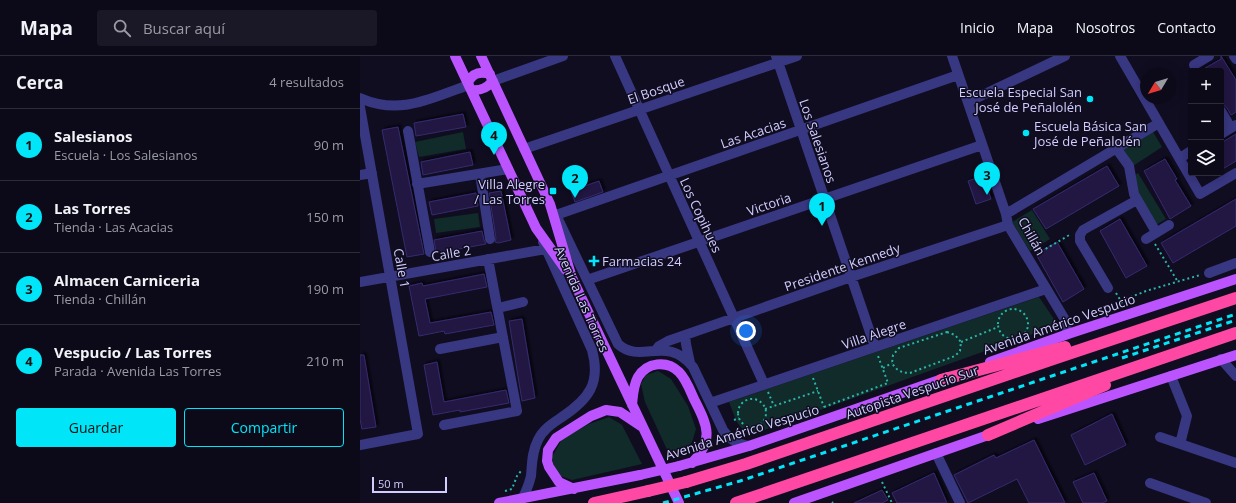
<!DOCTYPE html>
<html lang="es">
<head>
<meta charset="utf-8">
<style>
	body { margin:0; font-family:"Open Sans",sans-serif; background:#1a1826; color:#f1f3f6 }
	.controls { position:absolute; right:12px; top:12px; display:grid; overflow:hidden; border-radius:4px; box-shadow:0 2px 10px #0003 }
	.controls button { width:36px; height:36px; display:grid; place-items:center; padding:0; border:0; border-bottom:1px solid #2c2b38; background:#0c0a19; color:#f1f3f6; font:20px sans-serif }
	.compass { position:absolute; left:780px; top:12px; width:36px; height:36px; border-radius:50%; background:#0c0a19; box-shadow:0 2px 10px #0003; rotate:232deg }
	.scale { position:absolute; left:12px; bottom:10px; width:75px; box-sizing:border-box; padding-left:4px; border:2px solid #d1cdff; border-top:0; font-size:11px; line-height:14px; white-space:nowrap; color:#d1cdff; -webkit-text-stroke:3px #100d21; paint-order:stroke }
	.you { position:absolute; left:386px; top:275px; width:14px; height:14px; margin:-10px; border:3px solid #fff; border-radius:50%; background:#1a73e8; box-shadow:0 0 0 6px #1a73e833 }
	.badge { display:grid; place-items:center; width:26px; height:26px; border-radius:50%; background:#00e5f8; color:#111; font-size:13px; font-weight:700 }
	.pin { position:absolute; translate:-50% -33px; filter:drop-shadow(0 1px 2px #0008) }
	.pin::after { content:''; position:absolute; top:21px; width:14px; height:12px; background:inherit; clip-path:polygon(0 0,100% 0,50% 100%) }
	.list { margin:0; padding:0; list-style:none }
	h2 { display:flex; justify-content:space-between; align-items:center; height:52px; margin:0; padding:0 16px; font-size:17px }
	h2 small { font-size:13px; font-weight:400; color:#9a9aa2 }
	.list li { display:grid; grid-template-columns:26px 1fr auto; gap:12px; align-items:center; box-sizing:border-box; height:72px; padding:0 16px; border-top:1px solid #2c2b38 }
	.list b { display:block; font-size:15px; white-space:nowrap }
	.list p { margin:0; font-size:13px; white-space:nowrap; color:#9a9aa2 }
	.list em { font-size:13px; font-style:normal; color:#9a9aa2 }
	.actions { display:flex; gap:8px; padding:12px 16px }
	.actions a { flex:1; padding:9px 0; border:1px solid #00e5f8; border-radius:4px; text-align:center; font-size:14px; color:#00e5f8 }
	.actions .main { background:#00e5f8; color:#111 }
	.icon { flex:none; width:22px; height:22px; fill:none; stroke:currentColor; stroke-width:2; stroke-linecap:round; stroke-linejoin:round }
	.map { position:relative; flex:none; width:876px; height:447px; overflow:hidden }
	header { display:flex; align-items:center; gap:24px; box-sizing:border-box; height:56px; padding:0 20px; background:#0c0a19; border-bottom:1px solid #2c2b38 }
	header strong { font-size:19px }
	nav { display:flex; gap:22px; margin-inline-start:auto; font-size:14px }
	.search { width:280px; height:36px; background:#1a1826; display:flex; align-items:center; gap:10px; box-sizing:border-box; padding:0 14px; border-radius:4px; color:#9a9aa2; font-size:15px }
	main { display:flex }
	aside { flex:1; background:#0c0a19 }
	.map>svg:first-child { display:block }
	.green { fill:#102b29 }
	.building { fill:#201842; stroke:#362a6f; filter:url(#shadow) }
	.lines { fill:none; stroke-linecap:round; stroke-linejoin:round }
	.path { stroke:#2cb4a8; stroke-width:2; stroke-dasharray:2 3; stroke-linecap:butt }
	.minor { stroke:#383781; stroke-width:10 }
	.major { stroke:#bb54ff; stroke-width:10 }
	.highway { stroke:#ff48a4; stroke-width:12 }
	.rail { stroke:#00e5f8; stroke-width:3; stroke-dasharray:6 5; stroke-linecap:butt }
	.major-bridge { stroke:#bb54ff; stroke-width:10 }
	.highway-bridge { stroke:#ff48a4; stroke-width:12 }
	.poi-dot { fill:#00e5f8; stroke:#100d21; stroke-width:1.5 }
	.labels { text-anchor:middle; stroke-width:3; stroke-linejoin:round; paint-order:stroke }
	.street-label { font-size:13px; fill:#d1cdff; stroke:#100d21 }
	.poi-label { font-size:13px; fill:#d1cdff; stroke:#100d21; text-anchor:end }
</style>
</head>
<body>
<header>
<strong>Mapa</strong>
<div class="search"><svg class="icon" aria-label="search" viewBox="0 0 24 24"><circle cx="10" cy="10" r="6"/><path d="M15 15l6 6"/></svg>Buscar aquí</div>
<nav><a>Inicio</a><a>Mapa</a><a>Nosotros</a><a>Contacto</a></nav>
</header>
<main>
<aside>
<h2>Cerca<small>4 resultados</small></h2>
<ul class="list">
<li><span class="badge">1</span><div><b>Salesianos</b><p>Escuela · Los Salesianos</p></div><em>90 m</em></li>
<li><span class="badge">2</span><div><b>Las Torres</b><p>Tienda · Las Acacias</p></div><em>150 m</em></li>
<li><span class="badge">3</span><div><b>Almacen Carniceria</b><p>Tienda · Chillán</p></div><em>190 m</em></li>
<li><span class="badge">4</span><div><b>Vespucio / Las Torres</b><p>Parada · Avenida Las Torres</p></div><em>210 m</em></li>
</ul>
<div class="actions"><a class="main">Guardar</a><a>Compartir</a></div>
</aside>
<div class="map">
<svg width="876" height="447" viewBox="0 0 876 447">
	<defs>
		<filter id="shadow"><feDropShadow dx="2.5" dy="-2.5" stdDeviation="1" flood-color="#0009"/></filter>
	</defs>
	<rect width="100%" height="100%" fill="#100d21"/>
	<path class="green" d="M792,74L802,91L773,110L762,93Z
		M103,76L106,93L59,101L55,86Z
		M778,117L806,163L796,169L777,137L774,120Z
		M672,154L690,183L670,195L652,166Z
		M118,157L120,171L76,177L74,163Z
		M679,241L698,269L393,378C377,375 375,360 369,346Z
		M298,315L311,323L328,350L336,373L332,386L322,396L310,400L285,346L281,328L286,319Z
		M249,361L262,369L282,408L212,424L201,420L194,411L192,401L202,383L229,368Z"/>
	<path class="building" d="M861,0L876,24V56L871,59L867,52L861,47V15H840L861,3Z
		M103,58L106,71L56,80L54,67Z
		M38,71L64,198L47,201L22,74Z
		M876,78V105L861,114V87Z
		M110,96L113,109L63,119L61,106Z
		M805,103L817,123L815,124L831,150L810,163L784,115Z
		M747,110L759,130L686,173L673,153Z
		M623,120L631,143L616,148L608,125Z
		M239,125L243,136L215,146L211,135Z
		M141,135L151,184L138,187L135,186L136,182L129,137Z
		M116,137L118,150L72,159L69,146Z
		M876,143V170L813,207L801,187Z
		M760,163L787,210L766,222L740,175Z
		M122,175L124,184L126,188L78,197L76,196L74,184Z
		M697,186L724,233L703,246L676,198Z
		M124,218L127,231L65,243L70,267L131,256L134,269L85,278L84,275L59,280L49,230L62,227L63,230Z
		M162,263L175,342L162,345L149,265Z
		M0,299H4L16,371L2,373L0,363Z
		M77,306L84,346L146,334L149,347L100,356V354L73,359L64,309Z
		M752,358L766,389L725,409L711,379Z
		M674,384L705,447H669L657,423L608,447L594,419L634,399L636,402Z
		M574,417L587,447H537L532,437Z
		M734,417L747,445L742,447H723L713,426Z
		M522,434L528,444L522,447H494Z"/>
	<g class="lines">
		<path class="path" d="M795,188L818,226
			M677,198L711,178
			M756,237L764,250
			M761,245L786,235L840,219
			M638 268a15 15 0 1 1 30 0a15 15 0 1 1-30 0Z
			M587,276L595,279L601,286L600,295L595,300L550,317C541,317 536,314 532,307L533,299L539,292Z
			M601,286L638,271
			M523,312L532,307
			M453,322L464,351
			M408,336L414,350
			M378 357a14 14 0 1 1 28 0a14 14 0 1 1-28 0Z
			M464,351L528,327L518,300
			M405,353L458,335
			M374,364L379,362
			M522,426L532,447
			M145,435L152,433L157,420L161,415
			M472,446L473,447"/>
		<path class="minor" d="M255,0L404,328
			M416,0L515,291
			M592,0L646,158L648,169L704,262L708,278
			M760,0L840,138L876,117
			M874,0L876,3
			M834,9L849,0
			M133,25L203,0
			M0,42C41,60 70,42 109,29
			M608,46L705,0
			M0,51L58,378L0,389
			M861,55L871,72
			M48,75L70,196
			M861,78L876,69
			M756,92L769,110L774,138L796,176
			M164,93L437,0
			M820,102L831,95
			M120,118L130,183
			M0,119L12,117
			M57,128L148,113
			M646,158L799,67
			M196,159L598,19
			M196,159L258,288C281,309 307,278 333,311L363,374C370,384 377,388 389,390
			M786,183L809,169
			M849,217L876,207
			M227,224L622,89
			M0,226L186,193
			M748,232L720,185V179L723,174L777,144
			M138,252L163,246
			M325,279L326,288L330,307
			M80,293L143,281
			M296,294L299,290L308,285L491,221L648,169
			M861,303L876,320
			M811,320L827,360L820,388
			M350,347L686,233
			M84,369L157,355L128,203
			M800,381L876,407
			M576,397L600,447
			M790,427L846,447
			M162,443C166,436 169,428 171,420C172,408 172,395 178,384C183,373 193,367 202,361C229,343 241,327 232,294L183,186"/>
		<path class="major" d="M95,0L176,172L206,214
			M121,0L190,148L212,222L319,447
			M108,26C113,17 120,15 130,18
			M111,34C121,35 127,32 133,25
			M630,306L708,278L876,223
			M272,349C273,340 273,330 278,321C287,306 307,304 319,316C326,323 330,334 334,343C347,369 355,383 332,407
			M678,363L876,299
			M319,410L389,390L588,321
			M214,433L199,426L189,411L187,405L188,394L196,382L231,360L246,354L260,356L281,370
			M139,447L280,419
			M434,447L634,377"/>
		<path class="highway" d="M581,324L705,291
			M628,379L745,329
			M326,426L386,408L699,301L876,242
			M234,447L288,435
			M376,447L876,277"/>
		<path class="rail" d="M762,302L876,264
			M303,447L380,425L876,258"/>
		<path class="major-bridge" d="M280,419L319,410"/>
		<path class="highway-bridge" d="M288,435L326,426"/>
	</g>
	<g class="poi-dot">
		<circle cx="730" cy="43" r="4"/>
		<circle cx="666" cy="77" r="4"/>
		<rect x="189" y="131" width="8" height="8" rx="2"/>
		<path d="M232 199h4v4h4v4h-4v4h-4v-4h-4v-4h4z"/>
	</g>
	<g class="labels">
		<g class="street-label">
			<text transform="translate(296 34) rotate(-19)" y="5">El Bosque</text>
			<text transform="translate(393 77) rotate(-19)" y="5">Las Acacias</text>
			<text transform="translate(458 85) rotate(71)" y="5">Los Salesianos</text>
			<text transform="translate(409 148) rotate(-19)" y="5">Victoria</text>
			<text transform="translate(341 159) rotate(65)" y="5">Los Copihues</text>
			<text transform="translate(672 180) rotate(61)" y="5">Chillán</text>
			<text transform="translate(91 197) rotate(-10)" y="5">Calle 2</text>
			<text transform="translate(482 211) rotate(-19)" y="5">Presidente Kennedy</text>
			<text transform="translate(42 212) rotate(80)" y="5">Calle 1</text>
			<text transform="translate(222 243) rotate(66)" y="5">Avenida Las Torres</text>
			<text transform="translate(699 268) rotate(-19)" y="5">Avenida Américo Vespucio</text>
			<text transform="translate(514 278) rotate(-19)" y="5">Villa Alegre</text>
			<text transform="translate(552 336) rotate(-19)" y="5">Autopista Vespucio Sur</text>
			<text transform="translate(382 376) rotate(-17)" y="5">Avenida Américo Vespucio</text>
		</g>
		<g class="poi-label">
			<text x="722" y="41">Escuela Especial San<tspan x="722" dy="15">José de Peñalolén</tspan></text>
			<text x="674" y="75" text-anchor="start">Escuela Básica San<tspan x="674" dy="15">José de Peñalolén</tspan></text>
			<text x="185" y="133">Villa Alegre<tspan x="185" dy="15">/ Las Torres</tspan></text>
			<text x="242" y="210" text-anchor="start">Farmacias 24</text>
		</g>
	</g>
</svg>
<div class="controls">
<button>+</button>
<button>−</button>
<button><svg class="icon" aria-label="layers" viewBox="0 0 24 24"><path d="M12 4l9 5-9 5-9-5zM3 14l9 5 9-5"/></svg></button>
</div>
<svg class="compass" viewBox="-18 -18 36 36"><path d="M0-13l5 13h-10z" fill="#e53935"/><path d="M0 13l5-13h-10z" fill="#9a9aa2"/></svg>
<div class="scale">50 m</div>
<div class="you"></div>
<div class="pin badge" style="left:462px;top:170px">1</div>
<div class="pin badge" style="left:215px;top:142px">2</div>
<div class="pin badge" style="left:627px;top:139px">3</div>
<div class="pin badge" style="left:134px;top:99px">4</div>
</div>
</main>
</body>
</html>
